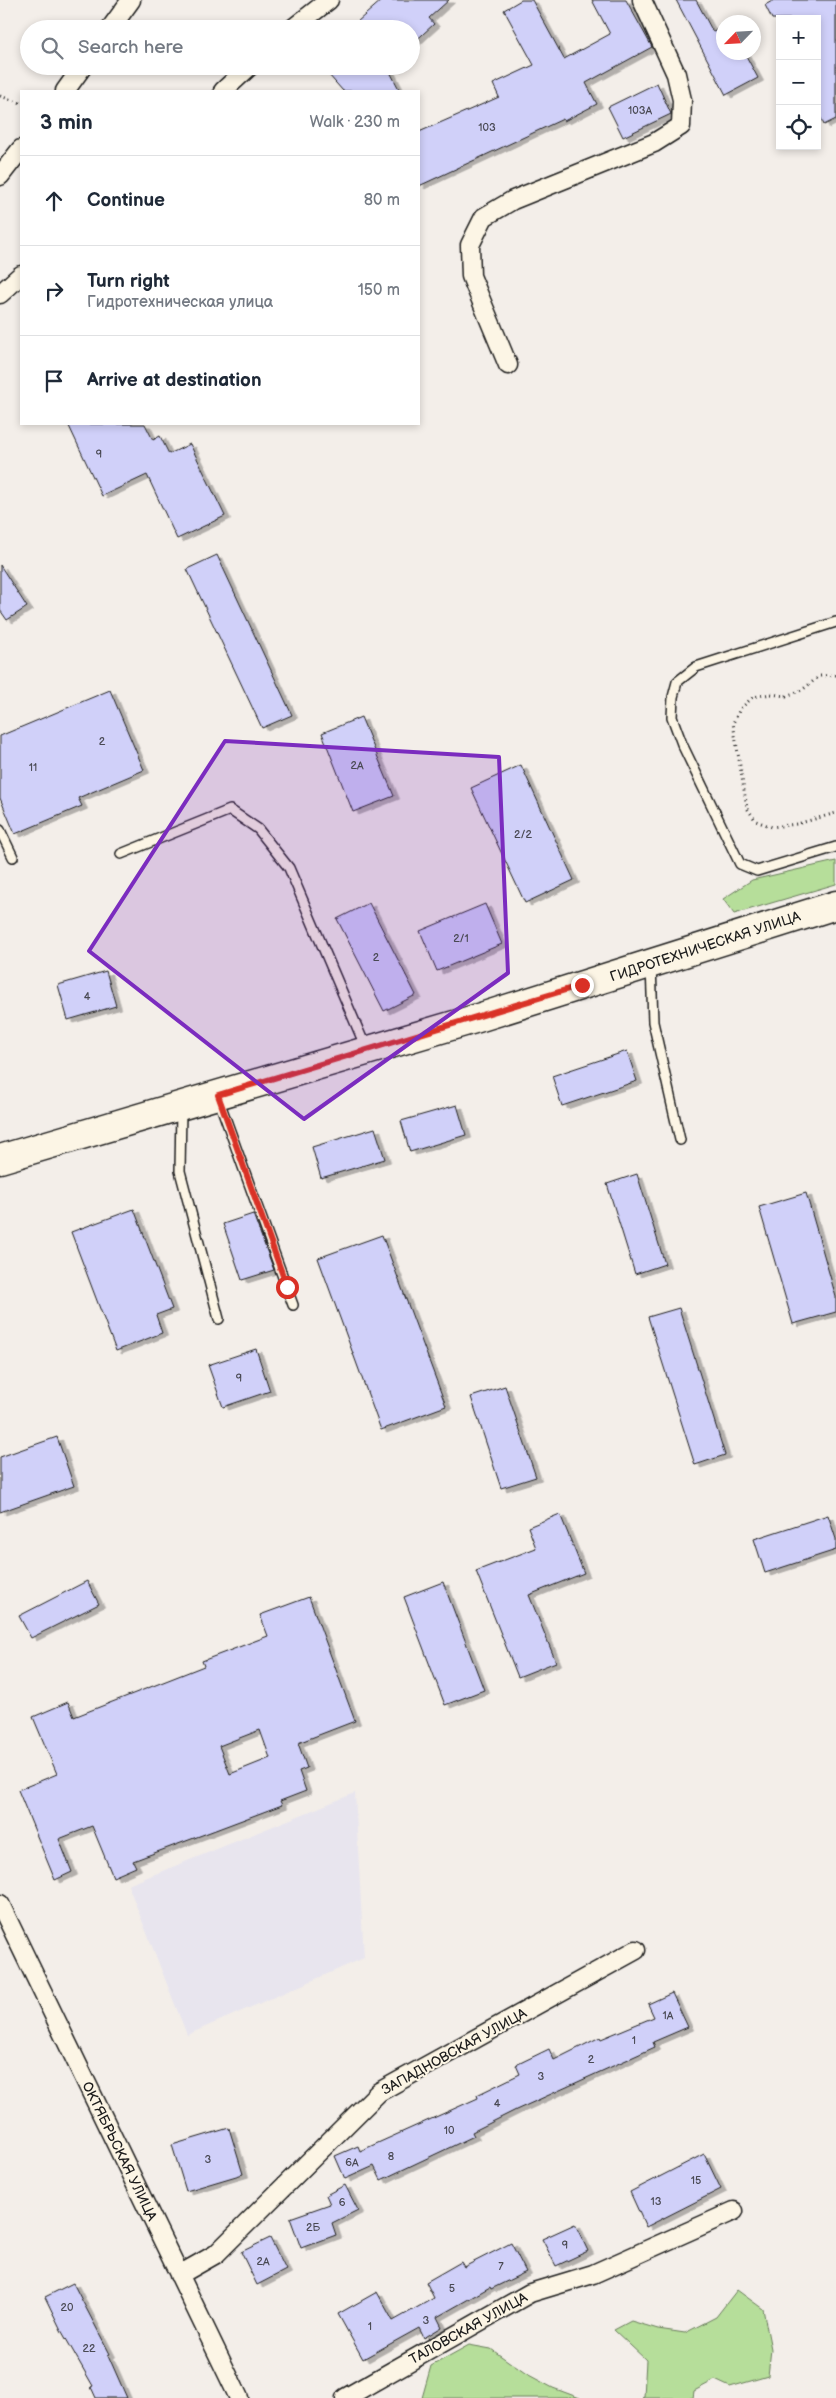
<!DOCTYPE html>
<html lang="en">
<head>
<meta charset="utf-8">
<style>
	body { margin:0; font-family:"Balsamiq Sans",sans-serif; background:#f6f6f7; color:#1f2937 }
	.controls { position:absolute; right:15px; top:15px; display:grid; overflow:hidden; border-radius:0px; box-shadow:0 2px 8px #0003 }
	.controls button { width:45px; height:45px; display:grid; place-items:center; padding:0; border:0; border-bottom:1px solid #e0e1e3; background:#fff; color:#1f2937; font:25px sans-serif }
	.compass { position:absolute; left:716px; top:15px; width:45px; height:45px; border-radius:50%; background:#fff; box-shadow:0 2px 8px #0003; rotate:245deg }
	.stop { position:absolute; width:15px; height:15px; margin:-11px; border:4px solid #d93025; border-radius:50%; background:#fff }
	.stop.end { background:#d93025; border-color:#fff; box-shadow:0 1px 5px #0008 }
	.list { margin:0; padding:0; list-style:none }
	h2 { display:flex; justify-content:space-between; align-items:center; height:65px; margin:0; padding:0 20px; font-size:21px }
	h2 small { font-size:16px; font-weight:400; color:#747a83 }
	.list li { display:grid; grid-template-columns:32px 1fr auto; gap:15px; align-items:center; box-sizing:border-box; height:90px; padding:0 20px; border-top:1px solid #e0e1e3 }
	.list b { display:block; font-size:19px; white-space:nowrap }
	.list p { margin:0; font-size:16px; white-space:nowrap; color:#747a83 }
	.list em { font-size:16px; font-style:normal; color:#747a83 }
	.icon { flex:none; width:28px; height:28px; fill:none; stroke:currentColor; stroke-width:2; stroke-linecap:round; stroke-linejoin:round }
	.map { position:relative; flex:none; width:836px; height:2398px; overflow:hidden }
	.search { position:absolute; background:#fff; box-shadow:0 2px 8px #0003; left:20px; top:20px; width:400px; height:55px; display:flex; align-items:center; gap:12px; box-sizing:border-box; padding:0 18px; border-radius:28px; color:#747a83; font-size:19px }
	.panel { position:absolute; background:#fff; box-shadow:0 2px 8px #0003; left:20px; top:90px; width:400px; height:335px; border-radius:0px }
	.map>svg:first-child { display:block }
	.built { fill:#e8e5ee }
	.green { fill:#b6de9a; stroke:#697d5b }
	.building { fill:#d0d0f9; stroke:#1c1c1c; fill-rule:evenodd; filter:url(#shadow) }
	.lines { fill:none; stroke-linecap:round; stroke-linejoin:round }
	.service-casing { stroke:#1c1c1c; stroke-width:12 }
	.minor-casing { stroke:#1c1c1c; stroke-width:21 }
	.primary-casing { stroke:#1c1c1c; stroke-width:31 }
	.path { stroke:#1c1c1c; stroke-width:3; stroke-dasharray:1 4; stroke-linecap:butt }
	.service { stroke:#fcf5e5; stroke-width:9 }
	.minor { stroke:#fcf5e5; stroke-width:18 }
	.primary { stroke:#fcf5e5; stroke-width:28 }
	.route { stroke:#d93025; stroke-width:6 }
	.marked { fill:#7b2cbf; fill-opacity:0.2; stroke:#7b2cbf; stroke-width:4; stroke-linejoin:round }
	.labels { text-anchor:middle; stroke-width:4; stroke-linejoin:round; paint-order:stroke }
	.number-label { font-size:11px; fill:#494953 }
	.street-label { font-size:14px; fill:#1c1c1c; stroke:#fcf5e5 }
</style>
</head>
<body>
<div class="map">
<svg width="836" height="2398" viewBox="0 0 836 2398">
	<defs>
		<filter id="shadow"><feDropShadow dx="5.5" dy="3" stdDeviation="0" flood-color="#0004"/></filter>
	</defs>
	<rect width="100%" height="100%" fill="#f3eee9"/>
	<filter id="ink" filterUnits="userSpaceOnUse"><feTurbulence type="fractalNoise" baseFrequency=".02" numOctaves="2"/><feDisplacementMap in="SourceGraphic" scale="10" xChannelSelector="R" yChannelSelector="G"/><feConvolveMatrix kernelMatrix="1 2 1 2 8 2 1 2 1" color-interpolation-filters="sRGB"/></filter>
	<g filter="url(#ink)">
		<path class="built" d="M355,1793L364,1958L187,2035L128,1885Z"/>
		<path class="green" d="M836,861V884L734,914L723,899L752,880Z
			M737,2290L763,2309L771,2349L768,2376L730,2387L715,2380L694,2391L693,2398H642L644,2397L646,2360L614,2330L631,2321L658,2329L685,2333L716,2317Z
			M469,2345L491,2349L525,2373L553,2388L580,2398H422L431,2366Z"/>
		<path class="building" d="M382,0H449L429,18L434,24L411,45V29H349Z
			M521,0H532L564,59L610,34L592,0H626L652,47L586,83L597,104L564,121L563,119L419,186V132L499,97L493,84L534,65L504,10Z
			M676,0H696L713,32L724,27V52H744L758,78L726,95Z
			M774,0H836V119L824,125L817,110V19H772L765,5Z
			M321,66H387L400,91H343Z
			M657,83L671,114L623,137L608,107Z
			M68,424H145L153,440L160,436L169,454L190,444L225,516L177,539L147,475L102,496Z
			M217,555L292,715L262,728L187,569Z
			M0,565L27,607L7,620L0,610Z
			M110,690L144,770L78,798L82,806L15,834L0,798V736Z
			M361,717L394,796L353,812L322,733Z
			M521,765L574,880L525,903L471,788Z
			M369,903L416,995L384,1011L337,919Z
			M485,904L502,944L437,971L420,931Z
			M106,971L116,1006L68,1020L58,985Z
			M627,1051L637,1081L562,1106L552,1076Z
			M457,1105L466,1135L410,1152L401,1121Z
			M375,1128L385,1159L321,1178L312,1147Z
			M637,1174L665,1264L635,1274L607,1184Z
			M806,1193L836,1297V1312L793,1324L759,1207Z
			M134,1209L172,1309L156,1315L162,1333L116,1351L71,1232Z
			M253,1214L274,1270L242,1280L223,1224Z
			M382,1235L446,1406L381,1430L318,1258Z
			M679,1308L725,1455L695,1465L648,1317Z
			M256,1349L270,1391L223,1407L208,1365Z
			M505,1386L536,1477L501,1488L471,1397Z
			M57,1437L74,1486L0,1512V1457Z
			M560,1514L584,1573L529,1595L556,1662L518,1677L476,1571L536,1548L528,1527Z
			M828,1515L836,1539V1550L765,1573L754,1539Z
			M87,1581L99,1604L31,1638L19,1616Z
			M443,1582L484,1690L445,1705L404,1597Z
			M309,1597L355,1721L298,1743L307,1768L299,1771L306,1791L280,1801L282,1805L133,1861L136,1867L113,1877L92,1826L59,1839L72,1872L55,1880L18,1790L57,1774L33,1717L68,1702L74,1717L204,1666L202,1661L268,1636L260,1615ZM260,1730L270,1758L230,1774L219,1746Z
			M672,1993L688,2027L653,2042L655,2047L516,2110L472,2132L474,2136L381,2180L374,2166L345,2179L335,2156L358,2146L360,2151L478,2098L477,2095L520,2074L516,2065L549,2049L554,2060L600,2037L601,2039L654,2017L648,2004Z
			M229,2128L243,2174L186,2191L172,2145Z
			M704,2154L721,2189L646,2227L630,2192Z
			M345,2185L358,2210L332,2223L336,2235L301,2248L290,2218L330,2204L326,2195Z
			M575,2224L588,2251L556,2266L542,2239Z
			M270,2238L286,2270L257,2285L241,2252Z
			M511,2243L526,2272L491,2289L490,2287L437,2317L442,2327L424,2338L419,2328L363,2359L338,2314L377,2292L393,2321L434,2298L426,2282L461,2262L464,2267Z
			M73,2283L110,2354L108,2355L127,2398H96L91,2387L93,2386L61,2330L45,2297Z"/>
		<g class="lines">
			<g class="service-casing">
				<path id="service" d="M836,622L696,667L677,682L673,697L672,717L682,744L740,864L757,871L836,847
					M0,830L13,857
					M121,854L230,810L258,829L289,868L366,1048
					M651,965L653,1022L680,1140
					M218,1098L293,1305
					M181,1109L180,1171L219,1319"/>
			</g>
			<g class="minor-casing">
				<path id="minor" d="M110,29L131,0
					M292,29L329,0
					M65,91L83,66
					M223,91L250,66
					M0,176L21,149
					M0,294L21,275
					M508,365L471,276L470,245L484,217L513,200L654,143L681,126L682,100L676,74L642,0
					M0,1904L239,2398
					M179,2275L216,2254L379,2092L636,1950
					M345,2398L530,2293L593,2274L734,2211"/>
			</g>
			<g class="primary-casing">
				<path id="primary" d="M0,1159L478,1018L836,905"/>
			</g>
			<path class="path" d="M0,96L21,103
				M836,675L820,676L802,690L786,696L771,694L753,697L740,709L733,723L747,808L756,821L772,827L797,824L836,813"/>
			<use href="#service" class="service"/>
			<use href="#minor" class="minor"/>
			<use href="#primary" class="primary"/>
		</g>
	</g>
	<g class="lines" filter="url(#ink)">
		<path class="route" d="M287,1287L218,1095L582,985"/>
	</g>
	<path class="marked" d="M225,741L499,757L508,973L304,1119L89,951Z"/>
	<g class="labels">
		<g class="number-label">
			<text x="640" y="114">103А</text>
			<text x="487" y="131">103</text>
			<text x="99" y="458">9</text>
			<text x="102" y="745">2</text>
			<text x="357" y="769">2А</text>
			<text x="33" y="771">11</text>
			<text x="523" y="838">2/2</text>
			<text x="461" y="942">2/1</text>
			<text x="376" y="961">2</text>
			<text x="87" y="1000">4</text>
			<text x="239" y="1382">9</text>
			<text x="668" y="2019">1А</text>
			<text x="634" y="2044">1</text>
			<text x="591" y="2063">2</text>
			<text x="541" y="2080">3</text>
			<text x="497" y="2107">4</text>
			<text x="449" y="2134">10</text>
			<text x="391" y="2160">8</text>
			<text x="208" y="2163">3</text>
			<text x="352" y="2166">6А</text>
			<text x="696" y="2184">15</text>
			<text x="656" y="2205">13</text>
			<text x="342" y="2206">6</text>
			<text x="313" y="2231">2Б</text>
			<text x="565" y="2249">9</text>
			<text x="263" y="2265">2А</text>
			<text x="501" y="2270">7</text>
			<text x="452" y="2292">5</text>
			<text x="67" y="2311">20</text>
			<text x="426" y="2324">3</text>
			<text x="370" y="2330">1</text>
			<text x="89" y="2352">22</text>
		</g>
		<g class="street-label">
			<text transform="translate(705 946) rotate(-18)" y="5">ГИДРОТЕХНИЧЕСКАЯ УЛИЦА</text>
			<text transform="translate(454 2051) rotate(-29)" y="5">ЗАПАДНОВСКАЯ УЛИЦА</text>
			<text transform="translate(120 2151) rotate(64)" y="5">ОКТЯБРЬСКАЯ УЛИЦА</text>
			<text transform="translate(468 2328) rotate(-29)" y="5">ТАЛОВСКАЯ УЛИЦА</text>
		</g>
	</g>
</svg>
<div class="controls">
<button>+</button>
<button>−</button>
<button><svg class="icon" aria-label="locate" viewBox="0 0 24 24"><circle cx="12" cy="12" r="6"/><path d="M12 2v4M12 18v4M2 12h4M18 12h4"/></svg></button>
</div>
<svg class="compass" viewBox="-18 -18 36 36"><path d="M0-13l5 13h-10z" fill="#e53935"/><path d="M0 13l5-13h-10z" fill="#747a83"/></svg>
<div class="stop" style="left:287px;top:1287px"></div>
<div class="stop end" style="left:582px;top:985px"></div>
<div class="search"><svg class="icon" aria-label="search" viewBox="0 0 24 24"><circle cx="10" cy="10" r="6"/><path d="M15 15l6 6"/></svg>Search here</div>
<section class="panel">
<h2>3 min<small>Walk · 230 m</small></h2>
<ul class="list">
<li><svg class="icon" aria-label="ahead" viewBox="0 0 24 24"><path d="M12 20V5M6 11l6-6 6 6"/></svg><div><b>Continue</b></div><em>80 m</em></li>
<li><svg class="icon" aria-label="right" viewBox="0 0 24 24"><path d="M7 20v-9h11M14 6l5 5-5 5"/></svg><div><b>Turn right</b><p>Гидротехническая улица</p></div><em>150 m</em></li>
<li><svg class="icon" aria-label="arrive" viewBox="0 0 24 24"><path d="M6 21V4h12l-3 4 3 4H6"/></svg><div><b>Arrive at destination</b></div></li>
</ul>
</section>
</div>
</body>
</html>
